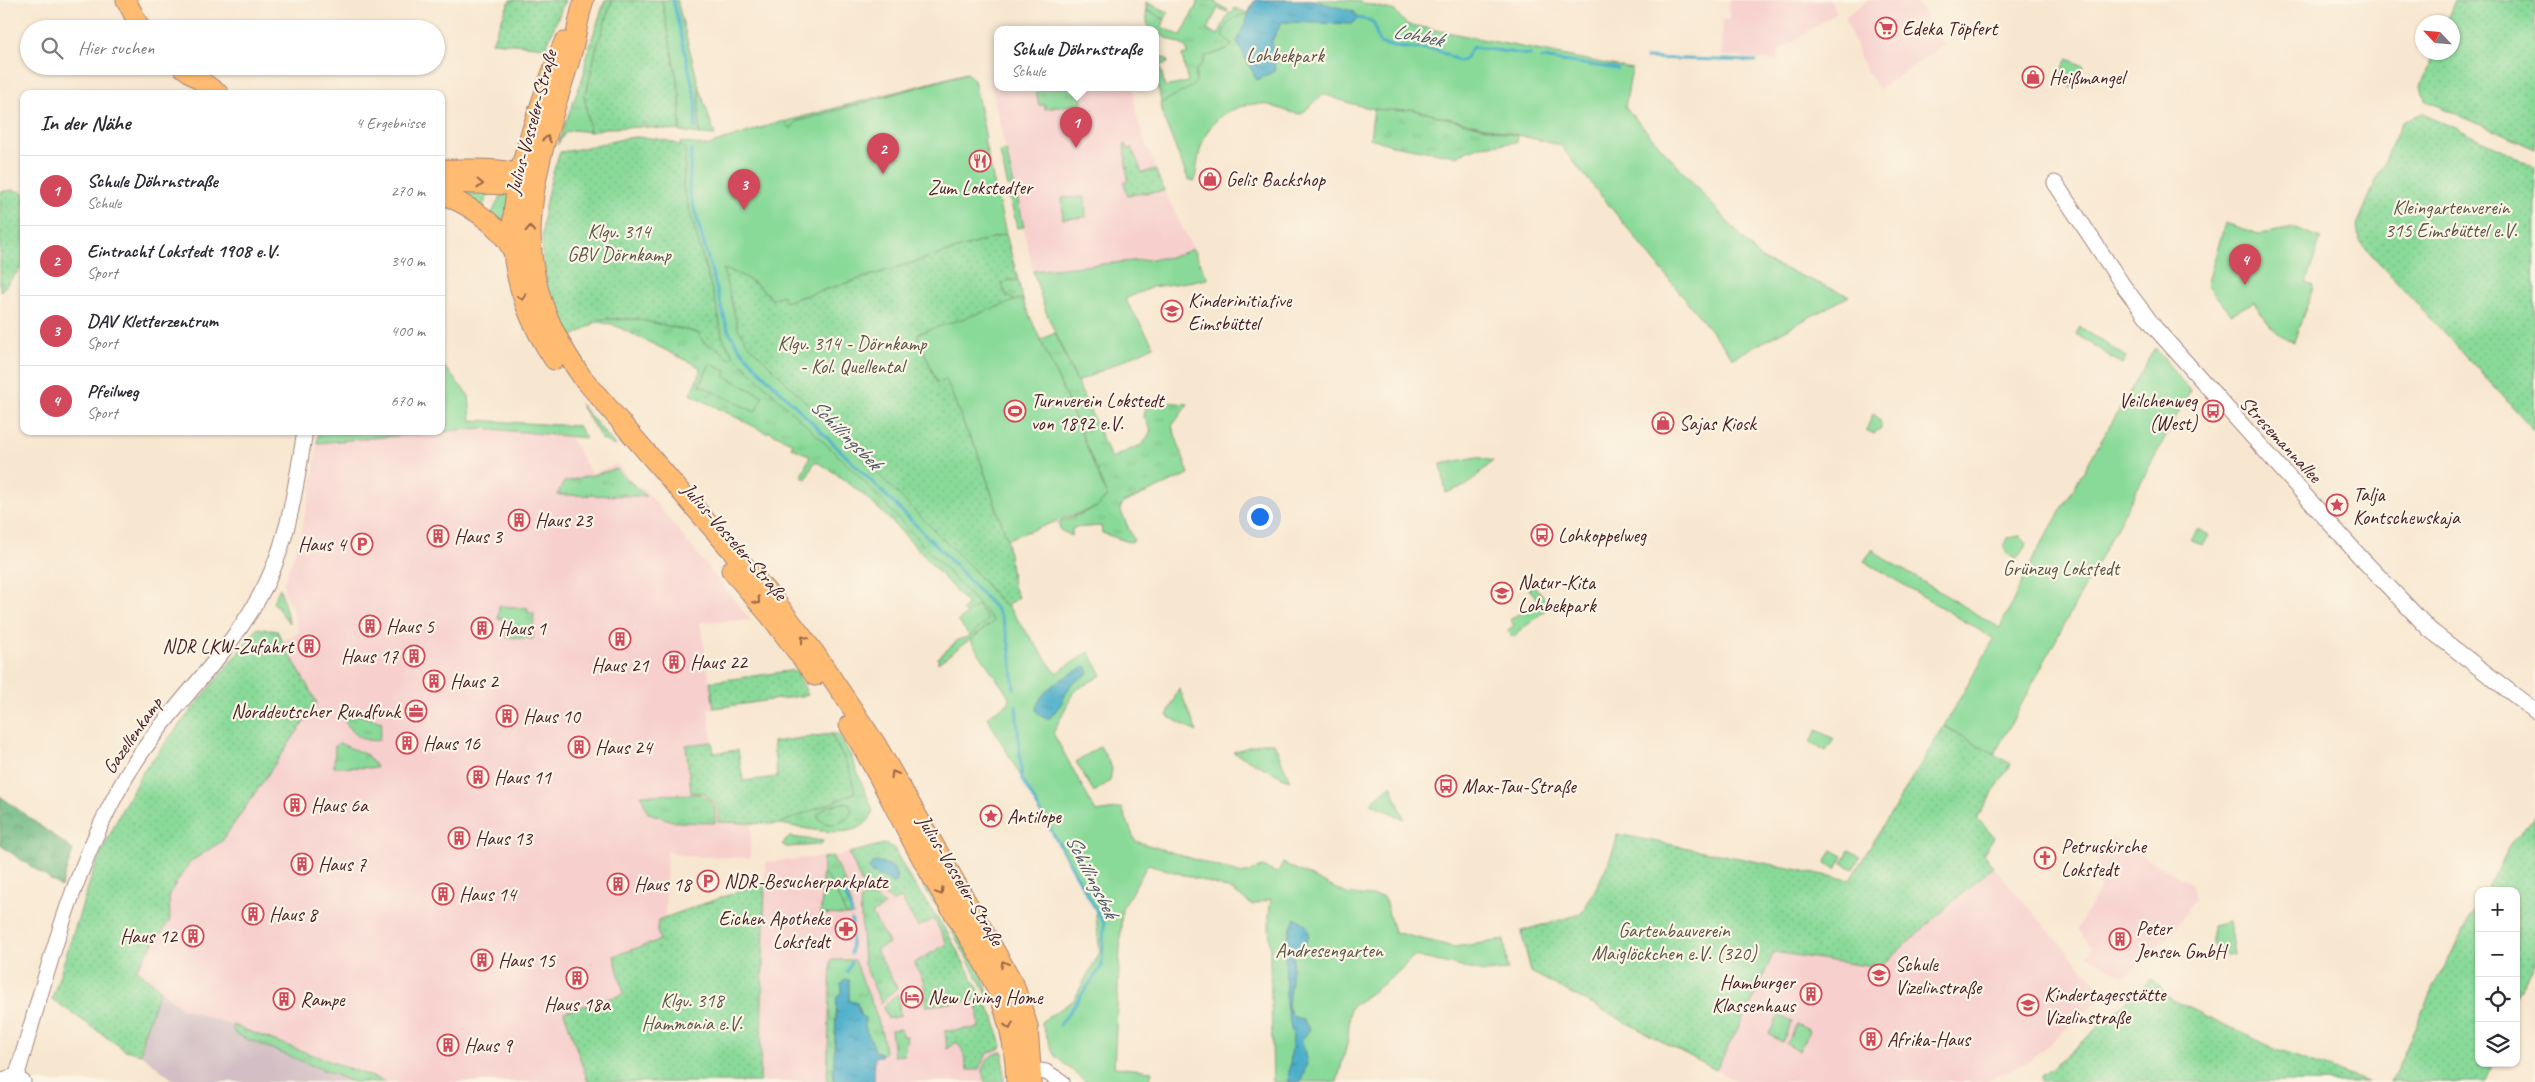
<!DOCTYPE html>
<html lang="de">
<head>
<meta charset="utf-8">
<style>
	body { margin:0; font-family:Caveat,sans-serif; background:#f2f2f3; color:#2b2b33 }
	.controls { position:absolute; right:15px; bottom:15px; display:grid; overflow:hidden; border-radius:10px; box-shadow:0 1px 4px #0004 }
	.controls button { width:45px; height:45px; display:grid; place-items:center; padding:0; border:0; border-bottom:1px solid #e1e1e2; background:#fff; color:#2b2b33; font:25px sans-serif }
	.compass { position:absolute; left:2415px; top:15px; width:45px; height:45px; border-radius:50%; background:#fff; box-shadow:0 1px 4px #0004; rotate:296deg }
	.you { position:absolute; left:1259px; top:516px; width:18px; height:18px; margin:-12px; border:4px solid #fff; border-radius:50%; background:#1a73e8; box-shadow:0 0 0 8px #1a73e833 }
	.badge { display:grid; place-items:center; width:32px; height:32px; border-radius:50%; background:#d1495b; color:#fff; font-size:16px; font-weight:700 }
	.pin { position:absolute; translate:-50% -41px; filter:drop-shadow(0 1px 2px #0008) }
	.pin::after { content:''; position:absolute; top:26px; width:18px; height:15px; background:inherit; clip-path:polygon(0 0,100% 0,50% 100%) }
	.popup { position:absolute; left:994px; top:26px; width:165px; height:65px; box-sizing:border-box; display:grid; place-content:center; border-radius:10px; background:#fff; filter:drop-shadow(0 1px 4px #0005); font-size:16px; white-space:nowrap; color:#7c7c81 }
	.popup b { font-size:19px; color:#2b2b33 }
	.popup::after { content:''; position:absolute; left:50%; top:100%; margin-left:-10px; border:10px solid transparent; border-top-color:#fff }
	.list { margin:0; padding:0; list-style:none }
	h2 { display:flex; justify-content:space-between; align-items:center; height:65px; margin:0; padding:0 20px; font-size:21px }
	h2 small { font-size:16px; font-weight:400; color:#7c7c81 }
	.list li { display:grid; grid-template-columns:32px 1fr auto; gap:15px; align-items:center; box-sizing:border-box; height:70px; padding:0 20px; border-top:1px solid #e1e1e2 }
	.list b { display:block; font-size:19px; white-space:nowrap }
	.list p { margin:0; font-size:16px; white-space:nowrap; color:#7c7c81 }
	.list em { font-size:16px; font-style:normal; color:#7c7c81 }
	.icon { flex:none; width:28px; height:28px; fill:none; stroke:currentColor; stroke-width:2; stroke-linecap:round; stroke-linejoin:round }
	.map { position:relative; flex:none; width:2535px; height:1082px; overflow:hidden }
	.search { position:absolute; background:#fff; box-shadow:0 1px 4px #0004; left:20px; top:20px; width:425px; height:55px; display:flex; align-items:center; gap:12px; box-sizing:border-box; padding:0 18px; border-radius:28px; color:#7c7c81; font-size:19px }
	.panel { position:absolute; background:#fff; box-shadow:0 1px 4px #0004; left:20px; top:90px; width:425px; height:345px; border-radius:10px }
	.map>svg:first-child { display:block }
	.built { fill:#f7d0ce }
	.railway { fill:#d2bec4 }
	.grass { fill:url(#grass-tufts); stroke:#6a7c62; fill-rule:evenodd }
	.forest { fill:url(#forest-crowns); stroke:#5c6c56 }
	.wetland { fill:url(#wetland-marsh); stroke:#6a7c62 }
	.park { fill:#89da99; stroke:#6a7c62 }
	.garden { fill:url(#garden-dots); stroke:#6a7c62; fill-rule:evenodd }
	.water { fill:url(#water-ripples); stroke:#4b677b }
	.lines { fill:none; stroke-linecap:round; stroke-linejoin:round }
	.stream { stroke:#4cafcb; stroke-width:3 }
	.minor-casing { stroke:#a1837e; stroke-width:17 }
	.major-casing { stroke:#a1837e; stroke-width:21 }
	.minor { stroke:#fff; stroke-width:15 }
	.major { stroke:#febb71; stroke-width:19 }
	.oneway { stroke:#9b654a }
	.labels { text-anchor:middle; stroke-width:4.5; stroke-linejoin:round; paint-order:stroke }
	.poi-label { font-size:20px; fill:#4a1f2b; stroke:#fcf5e5; text-anchor:start }
	.park-label { font-size:20px; fill:#5d574c; stroke:#fcf5e5 }
	.street-label { font-size:20px; fill:#4a1f2b; stroke:#fcf5e5 }
	.water-label { font-size:21px; font-style:italic; fill:#4b596b; stroke:#fcf5e5 }
</style>
</head>
<body>
<div class="map">
<svg width="2535" height="1082" viewBox="0 0 2535 1082">
	<defs>
		<pattern id="grass-tufts" width="24" height="20" patternUnits="userSpaceOnUse" patternTransform="scale(1.25)"><rect width="24" height="20" fill="#89da99"/><path d="M3 7l-1-3M5 7V3M7 7l1-3M15 17l-1-3M17 17v-4M19 17l1-3" fill="none" stroke="#78bb84"/></pattern>
		<pattern id="forest-crowns" width="20" height="18" patternUnits="userSpaceOnUse" patternTransform="scale(1.25)"><rect width="20" height="18" fill="#6eba81"/><path d="M2 6a3 3 0 1 1 6 0M12 15a3 3 0 1 1 6 0" fill="none" stroke="#5c976a"/></pattern>
		<pattern id="wetland-marsh" width="20" height="14" patternUnits="userSpaceOnUse" patternTransform="scale(1.25)"><rect width="20" height="14" fill="#89da99"/><path d="M1 5h8M5 5V1M11 12h8M15 12V8" fill="none" stroke="#78bb84"/></pattern>
		<pattern id="garden-dots" width="8" height="8" patternUnits="userSpaceOnUse" patternTransform="scale(1.25)"><rect width="8" height="8" fill="#89da99"/><path d="M2 2h.1M6 6h.1" fill="none" stroke="#78bb84" stroke-width="1.8" stroke-linecap="round"/></pattern>
		<pattern id="water-ripples" width="26" height="14" patternUnits="userSpaceOnUse" patternTransform="scale(1.25)"><rect width="26" height="14" fill="#4cafcb"/><path d="M2 4q2-2 4 0t4 0M15 11q2-2 4 0t4 0" fill="none" stroke="#418ea5"/></pattern>
	</defs>
	<rect width="100%" height="100%" fill="#fcf5e5"/>
	<filter id="ink" filterUnits="userSpaceOnUse"><feTurbulence type="fractalNoise" baseFrequency=".02" numOctaves="2"/><feDisplacementMap in="SourceGraphic" scale="10" xChannelSelector="R" yChannelSelector="G"/><feConvolveMatrix kernelMatrix="1 2 1 2 8 2 1 2 1" color-interpolation-filters="sRGB"/></filter>
	<filter id="wash" filterUnits="userSpaceOnUse"><feTurbulence type="fractalNoise" baseFrequency=".0096" numOctaves="4" result="noise"/><feDisplacementMap in="SourceGraphic" scale="20" xChannelSelector="R" yChannelSelector="G"/><feGaussianBlur stdDeviation="1.12" result="paint"/><feColorMatrix in="noise" values="0 0 0 0 0 0 0 0 0 0 0 0 0 0 0 0 0 1.4 0 .05"/><feComposite in="paint" operator="in"/></filter>
	<g filter="url(#wash)">
		<rect width="100%" height="100%" fill="#f8e7d0"/>
		<path class="built" d="M1729,0H1830L1837,12L1779,51L1777,61L1722,55L1723,20H1729Z
			M1869,0H1915L1945,45L1879,89L1864,67L1846,21V16Z
			M997,65V87H1133L1136,114L1144,139L1165,192L1193,249L1172,257L1033,271L989,76L992,66Z
			M481,428L570,436L591,474L617,464L638,489L642,486L751,620L700,622L714,708L708,709L712,742L686,745L703,793L718,806V822L751,823L750,858L683,856L667,851L665,917L658,920L657,931L661,940L625,994L564,1012L588,1082H386L181,1008L136,969L170,920L169,894L190,862L222,841L316,703L282,641L299,632L292,608L284,593V582L300,538L311,489L317,443Z
			M2111,838L2192,884L2195,900L2168,937L2125,977L2087,956L2092,947L2077,929L2101,887L2087,879Z
			M884,844L893,847L909,877L932,909L994,1018L1003,1052L1004,1082H760L766,862L841,855Z
			M1993,866L2026,905L2106,994L2029,1061L1984,1082H1737L1716,1070L1752,1001L1774,951L1879,968Z"/>
		<path class="railway" d="M160,989L181,1008L232,1025L235,1034L353,1082H179L172,1079L141,1054L143,1037Z"/>
		<path class="grass" d="M605,0H612L596,50L587,91L584,94L590,132L574,130L566,132L557,145L584,74L586,57Z
			M1199,0H1215L1216,4L1228,10L1227,12L1218,8L1207,30L1218,35L1229,13L1233,12L1235,8L1247,13L1255,0L1238,45L1196,70V82L1191,88L1177,94L1169,119H1164L1155,69V54L1167,59L1168,63L1160,65L1165,87L1188,82L1182,55L1188,53L1186,47L1161,35L1155,43V29H1148L1146,10L1165,19L1162,27L1181,36Z
			M967,73L791,129H757Z
			M699,87L715,135L699,134Z
			M1035,87H1080L1082,103L1045,109V105H1039Z
			M1374,108L1397,111L1410,109L1518,136L1517,142L1481,146L1455,156L1392,145L1370,138Z
			M1006,150L1014,185L1008,187L1000,152Z
			M455,189L491,190L482,207Z
			M503,191H510L506,232L491,215Z
			M1016,192L1024,227L1017,228L1009,194Z
			M1008,280H1018L1024,304L1005,302L1014,300L1006,295L1002,284Z
			M601,319H637L699,333L704,342L734,356L846,458L995,621L938,663V658L958,640L970,636L978,605L966,614L962,610L968,604C923,557 872,491 815,461L806,479L801,476L810,456L791,447L793,443L768,431L767,433L690,394L700,373V367L612,324L596,322ZM710,364L723,376L763,396L700,385Z
			M1055,333L1111,458L1143,444L1151,431L1144,416L1146,406L1154,401L1188,404L1172,426L1189,474L1123,503L1120,509L1134,541L1129,542L1102,533L1101,526L1072,528V536L1060,530L1059,523L1097,507L1107,496L1064,392L1040,340Z
			M580,404L615,445L614,446L602,439Z
			M616,469L646,496L557,495L564,482Z
			M280,588L289,623L273,602Z
			M499,606L528,608V613H534L533,639L506,637V619H498Z
			M358,715L382,722L379,740C361,744 350,730 341,716Z
			M831,734H838L850,754L873,811C864,846 804,827 779,824L791,818L849,768Z
			M339,743L367,755L377,768L334,767L335,746Z
			M700,794L715,806V823L676,822L648,813L641,795Z
			M790,837L823,841L821,845L786,847L782,844Z
			M832,856L847,886L853,915L821,914L823,858Z
			M927,883L976,958L993,1006L950,927L923,886Z
			M865,897L877,898L885,906L872,914L889,943L876,950L897,988L881,1003L864,964L860,901Z
			M831,960H855C865,991 882,1019 885,1052L881,1056V1053L875,1051L864,1027V1018L860,1015L859,1006L849,1000L847,992L849,985L837,996L833,1082H827Z
			M232,1025L386,1082H353L235,1034Z
			M901,1029L902,1036H907L904,1055L894,1056L891,1030Z"/>
		<path class="forest" d="M0,796L73,850L61,887L0,845Z"/>
		<path class="wetland" d="M843,803H849L852,811C848,824 827,829 818,818V814L828,806Z"/>
		<path class="park" d="M662,0H677L699,87V134L680,131V96Z
			M1255,0H1352L1395,11L1406,24L1632,69L1625,107L1761,259L1849,296L1733,358L1560,145L1410,109C1382,114 1350,104 1324,94L1301,114C1287,113 1277,106 1263,104C1254,103 1245,105 1237,108C1203,120 1199,149 1195,181L1188,179L1164,119L1161,103L1191,87L1196,82V70L1203,63L1205,57L1228,49L1232,44L1222,36C1226,21 1235,16 1248,14Z
			M2068,59L2084,66L2071,88L2059,74Z
			M967,73L974,80L986,139L984,140L1006,234L785,302L772,300L766,292L747,343L972,568L1005,606L1007,605L1056,673L1089,652L1102,675L1074,691L1053,733L1096,812L1122,808L1135,841L1242,874L1263,867L1277,873L1283,863L1347,894L1384,897L1394,932L1454,947L1504,940L1508,970L1484,972L1414,956L1394,976L1350,1008L1348,1040L1337,1082H1273L1269,913L1271,899L1252,905L1230,889L1148,864L1122,909L1114,1067L1152,1071L1149,1082H1086L1054,1055L1041,1022L1074,1000L1100,952L1095,907L987,717L1009,703V697L970,640L994,621L857,474L734,356L722,337L718,312L683,187L686,150L680,145V142L706,146L783,121L791,129L796,122Z
			M1085,197L1086,217L1063,219L1062,198Z
			M2225,223L2259,234L2295,228L2321,238L2306,282L2314,285L2294,342C2275,335 2264,319 2254,302L2231,314L2207,285Z
			M1193,249L1208,279L1152,287L1125,299L1154,346L1077,382L1046,312L1033,271L1172,257Z
			M1022,299L1064,392L1107,496L1097,507L1007,539L976,448L966,430L946,380L937,383L917,334L1005,302Z
			M2080,327L2126,357L2122,364L2076,334Z
			M2155,348L2190,391L1994,755L1944,726L1994,639L1864,561L1873,549L1875,553L2000,628L2035,555Z
			M441,363L469,396L471,420L578,426L586,438L481,428L317,443L319,431H441Z
			M710,364L726,371L724,376L763,396L755,412L700,385Z
			M1873,414C1879,417 1881,421 1881,428L1874,434L1866,430Z
			M1477,457L1493,461L1467,485L1446,493L1441,464Z
			M2197,529L2209,535L2203,546L2191,539Z
			M2020,536L2027,544L2016,560L2006,553L2004,547L2008,538Z
			M1521,579L1529,580L1551,605L1513,637L1507,631L1514,625L1510,620L1538,600Z
			M977,605L988,620L970,636L958,621Z
			M1179,688L1197,732L1167,716Z
			M1817,730L1834,739L1826,751L1810,742Z
			M1261,743H1274L1290,781L1233,752Z
			M1100,746L1112,768L1110,781L1094,792L1076,762Z
			M1391,785L1404,819L1371,803Z
			M1832,850L1843,856L1836,869L1825,863Z
			M1849,850L1860,856L1853,869L1842,863Z
			M823,871L836,892L846,915L821,914Z
			M2229,922L2234,955L2227,956L2212,945V926Z
			M1779,1015L1792,1022L1782,1042L1769,1034Z
			M1797,1024L1810,1031L1799,1051L1786,1044Z"/>
		<path class="garden" d="M510,0H565L546,47L492,42Z
			M612,0H662L680,96V131L644,127L645,123H642L641,127L605,128L590,132L584,94L587,91L596,50Z
			M2455,0H2535V149L2425,100L2421,86L2434,53L2452,52V22H2446Z
			M1146,2L1168,13L1165,19L1146,10Z
			M2423,113L2514,155L2535,169L2534,430L2359,241L2357,225L2402,121Z
			M634,137C652,138 671,139 686,149L683,187L718,312L722,337L734,356L729,359L720,350L703,342L699,333L637,319H601L570,338C564,324 555,310 550,296C535,248 543,197 560,152C585,149 609,141 634,137Z
			M1126,144L1128,149L1132,148L1142,173L1155,169L1164,191L1127,195L1124,182L1128,181L1124,145Z
			M13,190L24,193V269L21,268L0,292V192Z
			M1006,234L1018,280H1008L1002,284L1006,295L1015,301L917,334L937,383L946,379L966,430L976,448L1007,539L1013,586L1018,597L1005,607L972,568L747,343L738,328L723,269C742,274 760,284 772,300L782,295L785,302Z
			M258,628L277,631L317,703L222,841L190,862L169,894L170,920L136,969L160,989L143,1037L141,1054L125,1050L52,999L94,869L120,813L143,772L161,748Z
			M796,670L808,695L714,708L710,682Z
			M1944,726L2011,764L1977,818L1994,837L1983,854L1993,866L1879,968L1774,952L1752,1001L1716,1070L1531,972L1521,931L1581,914C1590,900 1618,849 1617,834L1850,880Z
			M831,734L849,768L855,793L779,824L718,822V806L703,793L691,792L686,745L712,742L714,753L738,750L743,781L777,777L773,742Z
			M2535,816V964L2516,996V891H2485L2512,843Z
			M884,844L893,847L909,877L947,932L994,1018L1002,1047L987,1054L978,1070H967L963,1051L957,1042L947,1049L945,1031L979,1028L977,1000L926,1006L924,982L914,963L947,944L934,919L918,927L901,898L892,902L883,893L872,891V888L862,884L849,853ZM879,862L889,865L894,869L893,884L889,879L871,873Z
			M765,882L760,1082H588L564,1012L624,994L614,956L660,940L657,931L658,920Z
			M2479,901V1063H2492L2486,1082H2391L2431,992Z
			M2151,979L2171,999L2277,1050L2368,1082H2041V1076L2054,1067Z
			M898,994L900,1016L888,1019L883,1007Z
			M1003,1052L1004,1082H985C979,1067 987,1054 1003,1052Z"/>
		<path class="water" d="M1255,0H1311L1353,11L1358,18L1352,24L1282,22L1272,41L1275,71L1257,80L1237,42Z
			M1086,666L1089,673L1071,684L1061,704L1050,718C1043,719 1038,715 1036,709C1041,688 1068,675 1086,666Z
			M879,862C891,865 897,869 897,882L893,884C886,876 876,877 869,870L872,863Z
			M1295,918C1317,927 1310,943 1294,953L1288,1006L1292,1016L1303,1020L1310,1029L1302,1040L1307,1063L1301,1082H1288L1293,1036L1286,1005L1285,949L1289,932Z
			M845,979L849,980V1000L857,1003L860,1015L865,1018C863,1033 873,1038 875,1051L881,1053V1056L875,1057L874,1082H853L846,1079L844,1082H833L837,996L842,991L841,984Z"/>
		<g class="lines">
			<path class="stream" d="M673,0L696,101L695,128
				M1354,18C1385,21 1369,24 1380,43L1394,47L1437,50L1459,61L1464,60L1473,47L1530,55
				M1542,58L1618,69
				M1646,58L1756,61
				M691,150L689,190L728,330L740,349L762,373L936,545L997,610C1010,630 1012,665 1014,689
				M1016,706L1022,779L1104,924L1102,966L1060,1025
				M845,893L852,914
				M852,920V925
				M851,954L852,933
				M847,972L851,962"/>
		</g>
	</g>
	<g filter="url(#ink)">
		<g class="lines">
			<g class="minor-casing">
				<path id="minor" d="M2055,183L2122,284L2156,329L2362,559L2430,630L2535,711
					M1020,1068L1046,1072L1062,1082
					M16,1078C46,976 71,873 124,780C161,715 220,666 257,601C288,549 295,490 305,431
					M0,1081L12,1077L23,1082"/>
			</g>
			<g class="major-casing">
				<path id="major" d="M126,0L141,29
					M584,0C577,21 576,42 569,63C531,185 502,264 582,377L780,607L815,653L876,744L1014,984L1028,1026L1032,1082
					M181,66L219,94
					M441,169C465,170 512,165 529,180
					M441,183L512,185L528,181
					M441,194C467,204 500,224 512,250
					M554,360C498,276 505,208 536,117C545,92 553,66 564,42
					M731,570L770,616L815,676
					M849,725C878,771 900,821 927,868C969,945 1014,988 1016,1082"/>
			</g>
			<use href="#minor" class="minor"/>
			<use href="#major" class="major"/>
		</g>
		<defs><path id="oneway-chevron" d="M-2-3.5L2.5 0L-2 3.5" fill="none" stroke-width="1.6" stroke-linecap="round" stroke-linejoin="round" transform="scale(1.25)"/></defs>
		<g class="oneway">
			<use href="#oneway-chevron" transform="translate(547 139) rotate(-78)"/>
			<use href="#oneway-chevron" transform="translate(480 184) rotate(1)"/>
			<use href="#oneway-chevron" transform="translate(530 229) rotate(-87)"/>
			<use href="#oneway-chevron" transform="translate(522 297) rotate(72)"/>
			<use href="#oneway-chevron" transform="translate(757 601) rotate(49)"/>
			<use href="#oneway-chevron" transform="translate(804 639) rotate(-127)"/>
			<use href="#oneway-chevron" transform="translate(894 774) rotate(-120)"/>
			<use href="#oneway-chevron" transform="translate(940 892) rotate(59)"/>
			<use href="#oneway-chevron" transform="translate(1004 964) rotate(-119)"/>
			<use href="#oneway-chevron" transform="translate(1009 1026) rotate(76)"/>
		</g>
	</g>
	<defs>
		<g id="supermarket-ring" transform="scale(1.125)"><circle r="9.5" fill="#fcf5e5" stroke="#d1495b" stroke-width="1.5"/><path d="M-6-5.5h2.5l.6 2H6L4.5 2H-2.5L-4.4-4H-6ZM-1.5 3.2a1.3 1.3 0 1 0 .1 0ZM3 3.2a1.3 1.3 0 1 0 .1 0Z" fill="#d1495b"/></g>
		<g id="shop-ring" transform="scale(1.125)"><circle r="9.5" fill="#fcf5e5" stroke="#d1495b" stroke-width="1.5"/><path d="M-5-2.5h2.3a2.7 3.5 0 0 1 5.4 0H5L5.5 6h-11ZM-1.5-2.5h3a1.5 2.3 0 0 0-3 0Z" fill="#d1495b"/></g>
		<g id="restaurant-ring" transform="scale(1.125)"><circle r="9.5" fill="#fcf5e5" stroke="#d1495b" stroke-width="1.5"/><path d="M-5-6h1v4h1v-4h1v4h1v-4h1v5L-1.5 .5V6h-2V.5L-5-1ZM5-6V6H3V1.5H1.5Q1.5-4 5-6Z" fill="#d1495b"/></g>
		<g id="school-ring" transform="scale(1.125)"><circle r="9.5" fill="#fcf5e5" stroke="#d1495b" stroke-width="1.5"/><path d="M0-5L7-2L0 1L-7-2ZM-4 1L0 2.5L4 1V4Q0 6-4 4Z" fill="#d1495b"/></g>
		<g id="stadium-ring" transform="scale(1.125)"><circle r="9.5" fill="#fcf5e5" stroke="#d1495b" stroke-width="1.5"/><path d="M0-5a6.5 5 0 1 0 0 10a6.5 5 0 1 0 0-10ZM-3.5-1.8h7v3.6h-7Z" fill="#d1495b"/></g>
		<g id="bus-ring" transform="scale(1.125)"><circle r="9.5" fill="#fcf5e5" stroke="#d1495b" stroke-width="1.5"/><path d="M-5-6H5V4H4V6H2V4H-2V6H-4V4H-5ZM-3.5-4V0h7V-4ZM-3.5 1.2v1.5H-2V1.2ZM2 1.2v1.5H3.5V1.2Z" fill="#d1495b"/></g>
		<g id="sight-ring" transform="scale(1.125)"><circle r="9.5" fill="#fcf5e5" stroke="#d1495b" stroke-width="1.5"/><path d="M0-6L1.8-2.2L6-1.7L2.9 1.2L3.7 5.4L0 3.3L-3.7 5.4L-2.9 1.2L-6-1.7L-1.8-2.2Z" fill="#d1495b"/></g>
		<g id="building-ring" transform="scale(1.125)"><circle r="9.5" fill="#fcf5e5" stroke="#d1495b" stroke-width="1.5"/><path d="M-4-6H4V6H1V3H-1V6H-4ZM-2.5-4.3h1.7v1.8h-1.7ZM.8-4.3h1.7v1.8H.8ZM-2.5-1h1.7V.8h-1.7ZM.8-1h1.7V.8H.8Z" fill="#d1495b"/></g>
		<g id="parking-ring" transform="scale(1.125)"><circle r="9.5" fill="#fcf5e5" stroke="#d1495b" stroke-width="1.5"/><path d="M-3.5-5.5H1a3.5 3.5 0 0 1 0 7H-1V5.5H-3.5ZM-1-3.4V-.6H.8a1.4 1.4 0 0 0 0-2.8Z" fill="#d1495b"/></g>
		<g id="office-ring" transform="scale(1.125)"><circle r="9.5" fill="#fcf5e5" stroke="#d1495b" stroke-width="1.5"/><path d="M-6-3h4V-5.5h4V-3h4V5H-6ZM-1-4.5V-3h2v-1.5ZM-6 0V1H6V0Z" fill="#d1495b"/></g>
		<g id="church-ring" transform="scale(1.125)"><circle r="9.5" fill="#fcf5e5" stroke="#d1495b" stroke-width="1.5"/><path d="M-1.2-6h2.4v3.5h3.3v2.4h-3.3V6h-2.4V-.1h-3.3v-2.4h3.3Z" fill="#d1495b"/></g>
		<g id="pharmacy-ring" transform="scale(1.125)"><circle r="9.5" fill="#fcf5e5" stroke="#d1495b" stroke-width="1.5"/><path d="M-2-6h4v4h4v4h-4v4h-4v-4h-4v-4h4Z" fill="#d1495b"/></g>
		<g id="hotel-ring" transform="scale(1.125)"><circle r="9.5" fill="#fcf5e5" stroke="#d1495b" stroke-width="1.5"/><path d="M-6-4.5h1.5V1H6V5H4.5V3h-9V5H-6ZM-4 0a1.8 1.8 0 1 1 3.6 0ZM.5 0V-2.5h3Q6-2.5 6 0Z" fill="#d1495b"/></g>
	</defs>
	<g fill-rule="evenodd">
		<use href="#supermarket-ring" x="1886" y="28"/>
		<use href="#shop-ring" x="2033" y="77"/>
		<use href="#restaurant-ring" x="980" y="161"/>
		<use href="#shop-ring" x="1210" y="179"/>
		<use href="#school-ring" x="1172" y="311"/>
		<use href="#stadium-ring" x="1015" y="411"/>
		<use href="#bus-ring" x="2213" y="411"/>
		<use href="#shop-ring" x="1663" y="423"/>
		<use href="#sight-ring" x="2337" y="505"/>
		<use href="#building-ring" x="519" y="520"/>
		<use href="#bus-ring" x="1542" y="535"/>
		<use href="#building-ring" x="438" y="536"/>
		<use href="#parking-ring" x="362" y="544"/>
		<use href="#school-ring" x="1502" y="593"/>
		<use href="#building-ring" x="370" y="626"/>
		<use href="#building-ring" x="482" y="628"/>
		<use href="#building-ring" x="620" y="639"/>
		<use href="#building-ring" x="309" y="646"/>
		<use href="#building-ring" x="414" y="656"/>
		<use href="#building-ring" x="674" y="662"/>
		<use href="#building-ring" x="434" y="681"/>
		<use href="#office-ring" x="416" y="711"/>
		<use href="#building-ring" x="507" y="716"/>
		<use href="#building-ring" x="407" y="743"/>
		<use href="#building-ring" x="579" y="747"/>
		<use href="#building-ring" x="478" y="777"/>
		<use href="#bus-ring" x="1446" y="786"/>
		<use href="#building-ring" x="295" y="805"/>
		<use href="#sight-ring" x="991" y="816"/>
		<use href="#building-ring" x="459" y="838"/>
		<use href="#church-ring" x="2045" y="858"/>
		<use href="#building-ring" x="302" y="864"/>
		<use href="#parking-ring" x="708" y="881"/>
		<use href="#building-ring" x="618" y="884"/>
		<use href="#building-ring" x="443" y="894"/>
		<use href="#building-ring" x="253" y="914"/>
		<use href="#pharmacy-ring" x="846" y="929"/>
		<use href="#building-ring" x="193" y="936"/>
		<use href="#building-ring" x="2120" y="939"/>
		<use href="#building-ring" x="482" y="960"/>
		<use href="#school-ring" x="1879" y="975"/>
		<use href="#building-ring" x="577" y="978"/>
		<use href="#building-ring" x="1811" y="994"/>
		<use href="#hotel-ring" x="912" y="997"/>
		<use href="#building-ring" x="284" y="999"/>
		<use href="#school-ring" x="2028" y="1005"/>
		<use href="#building-ring" x="1871" y="1039"/>
		<use href="#building-ring" x="448" y="1045"/>
	</g>
	<g class="labels">
		<g class="poi-label">
			<text x="1902" y="35">Edeka Töpfert</text>
			<text x="2049" y="84">Heißmangel</text>
			<text x="1226" y="186">Gelis Backshop</text>
			<text x="980" y="194" text-anchor="middle">Zum Lokstedter</text>
			<text x="1188" y="307">Kinderinitiative<tspan x="1188" dy="23">Eimsbüttel</tspan></text>
			<text x="1031" y="407">Turnverein Lokstedt<tspan x="1031" dy="23">von 1892 e.V.</tspan></text>
			<text x="2197" y="407" text-anchor="end">Veilchenweg<tspan x="2197" dy="23">(West)</tspan></text>
			<text x="1679" y="430">Sajas Kiosk</text>
			<text x="2353" y="501">Talja<tspan x="2353" dy="23">Kontschewskaja</tspan></text>
			<text x="535" y="527">Haus 23</text>
			<text x="1558" y="542">Lohkoppelweg</text>
			<text x="454" y="543">Haus 3</text>
			<text x="346" y="551" text-anchor="end">Haus 4</text>
			<text x="1518" y="589">Natur-Kita<tspan x="1518" dy="23">Lohbekpark</tspan></text>
			<text x="386" y="633">Haus 5</text>
			<text x="498" y="635">Haus 1</text>
			<text x="293" y="653" text-anchor="end">NDR LKW-Zufahrt</text>
			<text x="398" y="663" text-anchor="end">Haus 17</text>
			<text x="690" y="669">Haus 22</text>
			<text x="620" y="672" text-anchor="middle">Haus 21</text>
			<text x="450" y="688">Haus 2</text>
			<text x="400" y="718" text-anchor="end">Norddeutscher Rundfunk</text>
			<text x="523" y="723">Haus 10</text>
			<text x="423" y="750">Haus 16</text>
			<text x="595" y="754">Haus 24</text>
			<text x="494" y="784">Haus 11</text>
			<text x="1462" y="793">Max-Tau-Straße</text>
			<text x="311" y="812">Haus 6a</text>
			<text x="1007" y="823">Antilope</text>
			<text x="475" y="845">Haus 13</text>
			<text x="2061" y="853">Petruskirche<tspan x="2061" dy="23">Lokstedt</tspan></text>
			<text x="318" y="871">Haus 7</text>
			<text x="724" y="888">NDR-Besucherparkplatz</text>
			<text x="634" y="891">Haus 18</text>
			<text x="459" y="901">Haus 14</text>
			<text x="269" y="921">Haus 8</text>
			<text x="830" y="925" text-anchor="end">Eichen Apotheke<tspan x="830" dy="23">Lokstedt</tspan></text>
			<text x="2136" y="935">Peter<tspan x="2136" dy="23">Jensen GmbH</tspan></text>
			<text x="177" y="943" text-anchor="end">Haus 12</text>
			<text x="498" y="967">Haus 15</text>
			<text x="1895" y="971">Schule<tspan x="1895" dy="23">Vizelinstraße</tspan></text>
			<text x="1795" y="989" text-anchor="end">Hamburger<tspan x="1795" dy="23">Klassenhaus</tspan></text>
			<text x="2044" y="1001">Kindertagesstätte<tspan x="2044" dy="23">Vizelinstraße</tspan></text>
			<text x="928" y="1004">New Living Home</text>
			<text x="300" y="1006">Rampe</text>
			<text x="577" y="1011" text-anchor="middle">Haus 18a</text>
			<text x="1887" y="1046">Afrika-Haus</text>
			<text x="464" y="1052">Haus 9</text>
		</g>
		<g class="park-label">
			<text x="1285" y="62">Lohbekpark</text>
			<text x="2451" y="214">Kleingartenverein<tspan x="2451" dy="23">315 Eimsbüttel e.V.</tspan></text>
			<text x="619" y="238">Klgv. 314<tspan x="619" dy="23">GBV Dörnkamp</tspan></text>
			<text x="852" y="350">Klgv. 314 - Dörnkamp<tspan x="852" dy="23">- Kol. Quellental</tspan></text>
			<text x="2061" y="575">Grünzug Lokstedt</text>
			<text x="1674" y="937">Gartenbauverein<tspan x="1674" dy="23">Maiglöckchen e.V. (320)</tspan></text>
			<text x="1329" y="957">Andresengarten</text>
			<text x="692" y="1007">Klgv. 318<tspan x="692" dy="23">Hammonia e.V.</tspan></text>
		</g>
		<g class="street-label">
			<text transform="translate(531 122) rotate(-75)" y="7">Julius-Vosseler-Straße</text>
			<text transform="translate(2281 439) rotate(47)" y="7">Stresemannallee</text>
			<text transform="translate(735 541) rotate(49)" y="7">Julius-Vosseler-Straße</text>
			<text transform="translate(132 735) rotate(-55)" y="7">Gazellenkamp</text>
			<text transform="translate(961 880) rotate(59)" y="7">Julius-Vosseler-Straße</text>
		</g>
		<g class="water-label">
			<text transform="translate(1418 35) rotate(11)" y="7">Lohbek</text>
			<text transform="translate(846 434) rotate(45)" y="7">Schillingsbek</text>
			<text transform="translate(1092 876) rotate(63)" y="7">Schillingsbek</text>
		</g>
	</g>
</svg>
<div class="controls">
<button>+</button>
<button>−</button>
<button><svg class="icon" aria-label="locate" viewBox="0 0 24 24"><circle cx="12" cy="12" r="6"/><path d="M12 2v4M12 18v4M2 12h4M18 12h4"/></svg></button>
<button><svg class="icon" aria-label="layers" viewBox="0 0 24 24"><path d="M12 4l9 5-9 5-9-5zM3 14l9 5 9-5"/></svg></button>
</div>
<svg class="compass" viewBox="-18 -18 36 36"><path d="M0-13l5 13h-10z" fill="#e53935"/><path d="M0 13l5-13h-10z" fill="#7c7c81"/></svg>
<div class="you"></div>
<div class="pin badge" style="left:1076px;top:148px">1</div>
<div class="popup"><b>Schule Döhrnstraße</b>Schule</div>
<div class="pin badge" style="left:883px;top:174px">2</div>
<div class="pin badge" style="left:744px;top:210px">3</div>
<div class="pin badge" style="left:2245px;top:285px">4</div>
<div class="search"><svg class="icon" aria-label="search" viewBox="0 0 24 24"><circle cx="10" cy="10" r="6"/><path d="M15 15l6 6"/></svg>Hier suchen</div>
<section class="panel">
<h2>In der Nähe<small>4 Ergebnisse</small></h2>
<ul class="list">
<li><span class="badge">1</span><div><b>Schule Döhrnstraße</b><p>Schule</p></div><em>270 m</em></li>
<li><span class="badge">2</span><div><b>Eintracht Lokstedt 1908 e.V.</b><p>Sport</p></div><em>340 m</em></li>
<li><span class="badge">3</span><div><b>DAV Kletterzentrum</b><p>Sport</p></div><em>400 m</em></li>
<li><span class="badge">4</span><div><b>Pfeilweg</b><p>Sport</p></div><em>670 m</em></li>
</ul>
</section>
</div>
</body>
</html>
